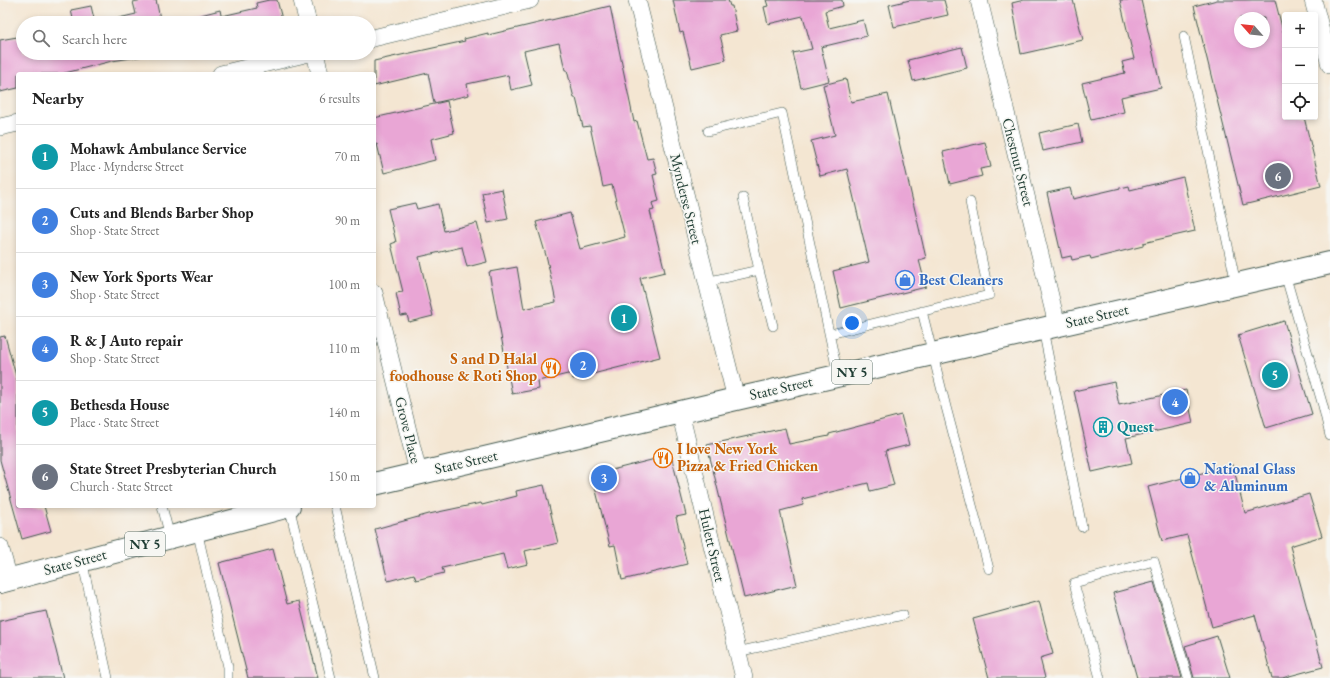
<!DOCTYPE html>
<html lang="en">
<head>
<meta charset="utf-8">
<style>
	body { margin:0; font-family:"EB Garamond",serif; background:#f2f2f2; color:#222 }
	.controls { position:absolute; right:12px; top:12px; display:grid; overflow:hidden; border-radius:4px; box-shadow:0 2px 6px #0003 }
	.controls button { width:36px; height:36px; display:grid; place-items:center; padding:0; border:0; border-bottom:1px solid #e0e0e0; background:#fff; color:#222; font:20px sans-serif }
	.compass { position:absolute; left:1234px; top:12px; width:36px; height:36px; border-radius:50%; background:#fff; box-shadow:0 2px 6px #0003; rotate:297deg }
	.you { position:absolute; left:852px; top:323px; width:14px; height:14px; margin:-10px; border:3px solid #fff; border-radius:50%; background:#1a73e8; box-shadow:0 0 0 6px #1a73e833 }
	.badge { display:grid; place-items:center; width:26px; height:26px; border-radius:50%; background:#c8321e; color:#fff; font-size:13px; font-weight:700 }
	.pin { position:absolute; translate:-50% -50%; border:2px solid #fff; box-shadow:0 1px 4px #0006 }
	.list { margin:0; padding:0; list-style:none }
	h2 { display:flex; justify-content:space-between; align-items:center; height:52px; margin:0; padding:0 16px; font-size:17px }
	h2 small { font-size:13px; font-weight:400; color:#767676 }
	.list li { display:grid; grid-template-columns:26px 1fr auto; gap:12px; align-items:center; box-sizing:border-box; height:64px; padding:0 16px; border-top:1px solid #e0e0e0 }
	.list b { display:block; font-size:15px; white-space:nowrap }
	.list p { margin:0; font-size:13px; white-space:nowrap; color:#767676 }
	.list em { font-size:13px; font-style:normal; color:#767676 }
	.icon { flex:none; width:22px; height:22px; fill:none; stroke:currentColor; stroke-width:2; stroke-linecap:round; stroke-linejoin:round }
	.map { position:relative; flex:none; width:1330px; height:678px; overflow:hidden }
	.search { position:absolute; background:#fff; box-shadow:0 2px 6px #0003; left:16px; top:16px; width:360px; height:44px; display:flex; align-items:center; gap:10px; box-sizing:border-box; padding:0 14px; border-radius:22px; color:#767676; font-size:15px }
	.panel { position:absolute; background:#fff; box-shadow:0 2px 6px #0003; left:16px; top:72px; width:360px; height:436px; border-radius:4px }
	.map>svg:first-child { display:block }
	.building { fill:#e9a6d5; fill-rule:evenodd }
	.lines { fill:none; stroke-linecap:round; stroke-linejoin:round }
	.lane-casing { stroke:#3f564c; stroke-width:10 }
	.street-casing { stroke:#3f564c; stroke-width:18 }
	.primary-casing { stroke:#3f564c; stroke-width:24 }
	.lane { stroke:#fff; stroke-width:9 }
	.street { stroke:#fff; stroke-width:17 }
	.primary { stroke:#fff; stroke-width:22 }
	.labels { text-anchor:middle; stroke-width:3; stroke-linejoin:round; paint-order:stroke }
	.shield { fill:#f6f6f2; stroke:#60746d; stroke-width:1 }
	.shield-label { font-size:14px; font-weight:bold; fill:#1f3d34 }
	.street-label { font-size:15px; fill:#1f3d34; stroke:#f6f6f2 }
	.shop-label { font-size:15px; font-weight:bold; fill:#366cbe; stroke:#f6f6f2; text-anchor:start }
	.food-label { font-size:15px; font-weight:bold; fill:#c56008; stroke:#f6f6f2; text-anchor:end }
	.culture-label { font-size:15px; font-weight:bold; fill:#0d838f; stroke:#f6f6f2; text-anchor:start }
</style>
</head>
<body>
<div class="map">
<svg width="1330" height="678" viewBox="0 0 1330 678">
	<rect width="100%" height="100%" fill="#f6f6f2"/>
	<filter id="ink" filterUnits="userSpaceOnUse"><feTurbulence type="fractalNoise" baseFrequency=".025" numOctaves="2"/><feDisplacementMap in="SourceGraphic" scale="8" xChannelSelector="R" yChannelSelector="G"/><feConvolveMatrix kernelMatrix="1 2 1 2 8 2 1 2 1" color-interpolation-filters="sRGB"/></filter>
	<filter id="wash" filterUnits="userSpaceOnUse"><feTurbulence type="fractalNoise" baseFrequency=".012" numOctaves="4" result="noise"/><feDisplacementMap in="SourceGraphic" scale="16" xChannelSelector="R" yChannelSelector="G"/><feGaussianBlur stdDeviation="0.9" result="paint"/><feColorMatrix in="noise" values="0 0 0 0 0 0 0 0 0 0 0 0 0 0 0 0 0 1.4 0 .05"/><feComposite in="paint" operator="in"/></filter>
	<g filter="url(#wash)">
		<rect width="100%" height="100%" fill="#f4e6d2"/>
		<g id="blocks">
			<path class="building" d="M142,0H156L161,23H98L136,14L133,2Z
				M269,0H277L283,23H194L193,17L220,10L222,20V16L257,8L256,3Z
				M673,0H728L730,6H732L737,31L720,35L726,60L692,68L683,32L680,33Z
				M766,0H842L843,6L825,11L829,28L863,20L867,36L821,47L829,81L801,88L793,53L812,49L803,16L768,24L764,7L768,6Z
				M910,0H944L948,15L894,27L889,5Z
				M1024,0H1073L1083,40L1021,54L1012,3Z
				M1120,0H1141L1161,88L1121,97L1124,112L1091,120L1082,83L1125,73L1122,62L1134,59Z
				M1217,0H1275L1285,39V117H1304L1321,186L1243,205L1194,6ZM1240,18H1264V42H1240Z
				M91,6L95,23H74L71,10Z
				M610,6L634,122L637,121L647,159L653,158L657,174L653,175L659,201L652,203L654,210L650,211L665,272L640,278L660,357L573,379L572,373L538,381L539,389L512,394L489,272L517,267L524,309L556,302L547,259L536,222L570,213L580,249L625,237L612,185L603,187L590,126L583,127L576,98H574L567,70H565L559,43L524,51L532,85L511,90L508,75L467,84L469,95L434,103L428,73L374,86V61L465,41L464,39L488,33V35Z
				M23,36V53H164L112,61L61,74H18V88L0,92V40Z
				M962,47L967,68L913,81L908,60Z
				M846,79L851,102L888,94L926,258L919,260L926,287L841,308L833,271L869,262L847,169L820,176L811,141L835,135L823,85Z
				M447,101L454,133L431,139L435,160L384,173L377,144L374,145V118Z
				M1078,124L1082,142L1043,151L1039,133Z
				M985,142L991,167L980,169L982,176L950,184L943,152Z
				M1183,177L1195,231L1143,243V246L1091,259L1090,256L1072,260L1071,256L1062,258L1047,193L1070,188L1073,199L1129,186L1130,190Z
				M502,189L508,219L488,223L482,193Z
				M415,203L417,209L438,204L444,231L477,223L487,262L467,267L462,247L419,257L433,316L409,322L407,315L401,316L396,293L403,292L391,244L396,242L388,209Z
				M1284,321L1312,414L1266,428L1238,335Z
				M5,336L18,383V506H44L51,531L22,539L0,460V337Z
				M1114,382L1119,405L1186,390L1193,423L1126,438L1132,463L1092,472L1074,391Z
				M901,415L909,445L885,451L894,485L870,491L868,483L802,499L803,505L780,511L797,585L744,598L707,445L785,428L789,444L829,436V434Z
				M671,455L686,515L676,517L687,564L622,580L615,545L610,546L592,475Z
				M1233,465L1245,513L1309,494L1322,536L1290,546L1323,667L1282,678H1272L1255,615L1212,627L1187,535L1162,541L1148,487Z
				M544,485L558,543L525,551L528,564L507,569L503,554L442,568L444,573L416,580L414,574L388,581L375,529L429,514L481,503L482,505L517,496L516,491Z
				M273,549L287,604L299,601L318,678H248L219,563Z
				M1154,582L1182,678H1137L1113,593Z
				M1039,601L1053,654L1040,658L1045,678H989L973,619Z
				M46,611L63,678H0V621Z
				M1217,636L1230,678H1194L1185,646Z"/>
		</g>
	</g>
	<g filter="url(#ink)">
		<use href="#blocks" fill-opacity="0" stroke="#3f564c" stroke-width="1"/>
		<g class="lines">
			<g class="lane-casing">
				<path id="lane" d="M1184,36L1236,284
					M708,131L782,113L838,375
					M759,270L773,326
					M1285,274L1323,406L1330,436
					M706,282L759,270L743,198
					M922,311L946,407L989,569
					M1043,329L1082,527
					M830,334L989,295L970,202
					M162,506L170,537
					M289,506L331,678
					M335,506L375,678
					M197,530L228,667V678
					M82,560L108,678
					M737,652L903,615
					M1100,678L1074,583L1154,561L1188,678"/>
			</g>
			<g class="street-casing">
				<path id="street" d="M302,0L308,23
					M637,0L736,399
					M979,0L1057,325
					M1313,0L1330,65
					M369,39L530,0
					M315,53L320,74
					M221,74L309,53
					M0,127L18,123
					M374,293L418,472
					M680,412L744,678
					M0,547L9,579"/>
			</g>
			<g class="primary-casing">
				<path id="primary" d="M374,484L736,399L1330,263
					M0,582L289,506"/>
			</g>
			<use href="#lane" class="lane"/>
			<use href="#street" class="street"/>
			<use href="#primary" class="primary"/>
		</g>
	</g>
	<defs>
		<g id="shop-ring" transform="scale(1)"><circle r="9.5" fill="#f6f6f2" stroke="#3f7fe0" stroke-width="1.5"/><path d="M-5-2.5h2.3a2.7 3.5 0 0 1 5.4 0H5L5.5 6h-11ZM-1.5-2.5h3a1.5 2.3 0 0 0-3 0Z" fill="#3f7fe0"/></g>
		<g id="restaurant-ring" transform="scale(1)"><circle r="9.5" fill="#f6f6f2" stroke="#e8710a" stroke-width="1.5"/><path d="M-5-6h1v4h1v-4h1v4h1v-4h1v5L-1.5 .5V6h-2V.5L-5-1ZM5-6V6H3V1.5H1.5Q1.5-4 5-6Z" fill="#e8710a"/></g>
		<g id="building-ring" transform="scale(1)"><circle r="9.5" fill="#f6f6f2" stroke="#0f9aa8" stroke-width="1.5"/><path d="M-4-6H4V6H1V3H-1V6H-4ZM-2.5-4.3h1.7v1.8h-1.7ZM.8-4.3h1.7v1.8H.8ZM-2.5-1h1.7V.8h-1.7ZM.8-1h1.7V.8H.8Z" fill="#0f9aa8"/></g>
	</defs>
	<g fill-rule="evenodd">
		<use href="#shop-ring" x="905" y="280"/>
		<use href="#restaurant-ring" x="551" y="368"/>
		<use href="#building-ring" x="1103" y="427"/>
		<use href="#restaurant-ring" x="663" y="458"/>
		<use href="#shop-ring" x="1190" y="478"/>
	</g>
	<g class="labels">
		<g class="shield">
			<rect x="832" y="360" width="40" height="24" rx="3"/>
			<rect x="125" y="532" width="40" height="24" rx="3"/>
		</g>
		<g class="shield-label">
			<text x="852" y="377">NY 5</text>
			<text x="145" y="549">NY 5</text>
		</g>
		<g class="street-label">
			<text transform="translate(1018 162) rotate(76)" y="5">Chestnut Street</text>
			<text transform="translate(686 199) rotate(76)" y="5">Mynderse Street</text>
			<text transform="translate(1097 316) rotate(-13)" y="5">State Street</text>
			<text transform="translate(781 388) rotate(-13)" y="5">State Street</text>
			<text transform="translate(408 430) rotate(76)" y="5">Grove Place</text>
			<text transform="translate(466 462) rotate(-13)" y="5">State Street</text>
			<text transform="translate(712 545) rotate(77)" y="5">Hulett Street</text>
			<text transform="translate(75 562) rotate(-15)" y="5">State Street</text>
		</g>
		<g class="shop-label">
			<text x="919" y="285">Best Cleaners</text>
			<text x="1204" y="474">National Glass<tspan x="1204" dy="17">&amp; Aluminum</tspan></text>
		</g>
		<g class="food-label">
			<text x="537" y="364">S and D Halal<tspan x="537" dy="17">foodhouse &amp; Roti Shop</tspan></text>
			<text x="677" y="454" text-anchor="start">I love New York<tspan x="677" dy="17">Pizza &amp; Fried Chicken</tspan></text>
		</g>
		<g class="culture-label">
			<text x="1117" y="432">Quest</text>
		</g>
	</g>
</svg>
<div class="controls">
<button>+</button>
<button>−</button>
<button><svg class="icon" aria-label="locate" viewBox="0 0 24 24"><circle cx="12" cy="12" r="6"/><path d="M12 2v4M12 18v4M2 12h4M18 12h4"/></svg></button>
</div>
<svg class="compass" viewBox="-18 -18 36 36"><path d="M0-13l5 13h-10z" fill="#e53935"/><path d="M0 13l5-13h-10z" fill="#767676"/></svg>
<div class="you"></div>
<div class="pin badge" style="left:624px;top:318px;background:#0f9aa8">1</div>
<div class="pin badge" style="left:583px;top:365px;background:#3f7fe0">2</div>
<div class="pin badge" style="left:604px;top:478px;background:#3f7fe0">3</div>
<div class="pin badge" style="left:1175px;top:402px;background:#3f7fe0">4</div>
<div class="pin badge" style="left:1275px;top:375px;background:#0f9aa8">5</div>
<div class="pin badge" style="left:1278px;top:176px;background:#6b7280">6</div>
<div class="search"><svg class="icon" aria-label="search" viewBox="0 0 24 24"><circle cx="10" cy="10" r="6"/><path d="M15 15l6 6"/></svg>Search here</div>
<section class="panel">
<h2>Nearby<small>6 results</small></h2>
<ul class="list">
<li><span class="badge" style="background:#0f9aa8">1</span><div><b>Mohawk Ambulance Service</b><p>Place · Mynderse Street</p></div><em>70 m</em></li>
<li><span class="badge" style="background:#3f7fe0">2</span><div><b>Cuts and Blends Barber Shop</b><p>Shop · State Street</p></div><em>90 m</em></li>
<li><span class="badge" style="background:#3f7fe0">3</span><div><b>New York Sports Wear</b><p>Shop · State Street</p></div><em>100 m</em></li>
<li><span class="badge" style="background:#3f7fe0">4</span><div><b>R &amp; J Auto repair</b><p>Shop · State Street</p></div><em>110 m</em></li>
<li><span class="badge" style="background:#0f9aa8">5</span><div><b>Bethesda House</b><p>Place · State Street</p></div><em>140 m</em></li>
<li><span class="badge" style="background:#6b7280">6</span><div><b>State Street Presbyterian Church</b><p>Church · State Street</p></div><em>150 m</em></li>
</ul>
</section>
</div>
</body>
</html>
